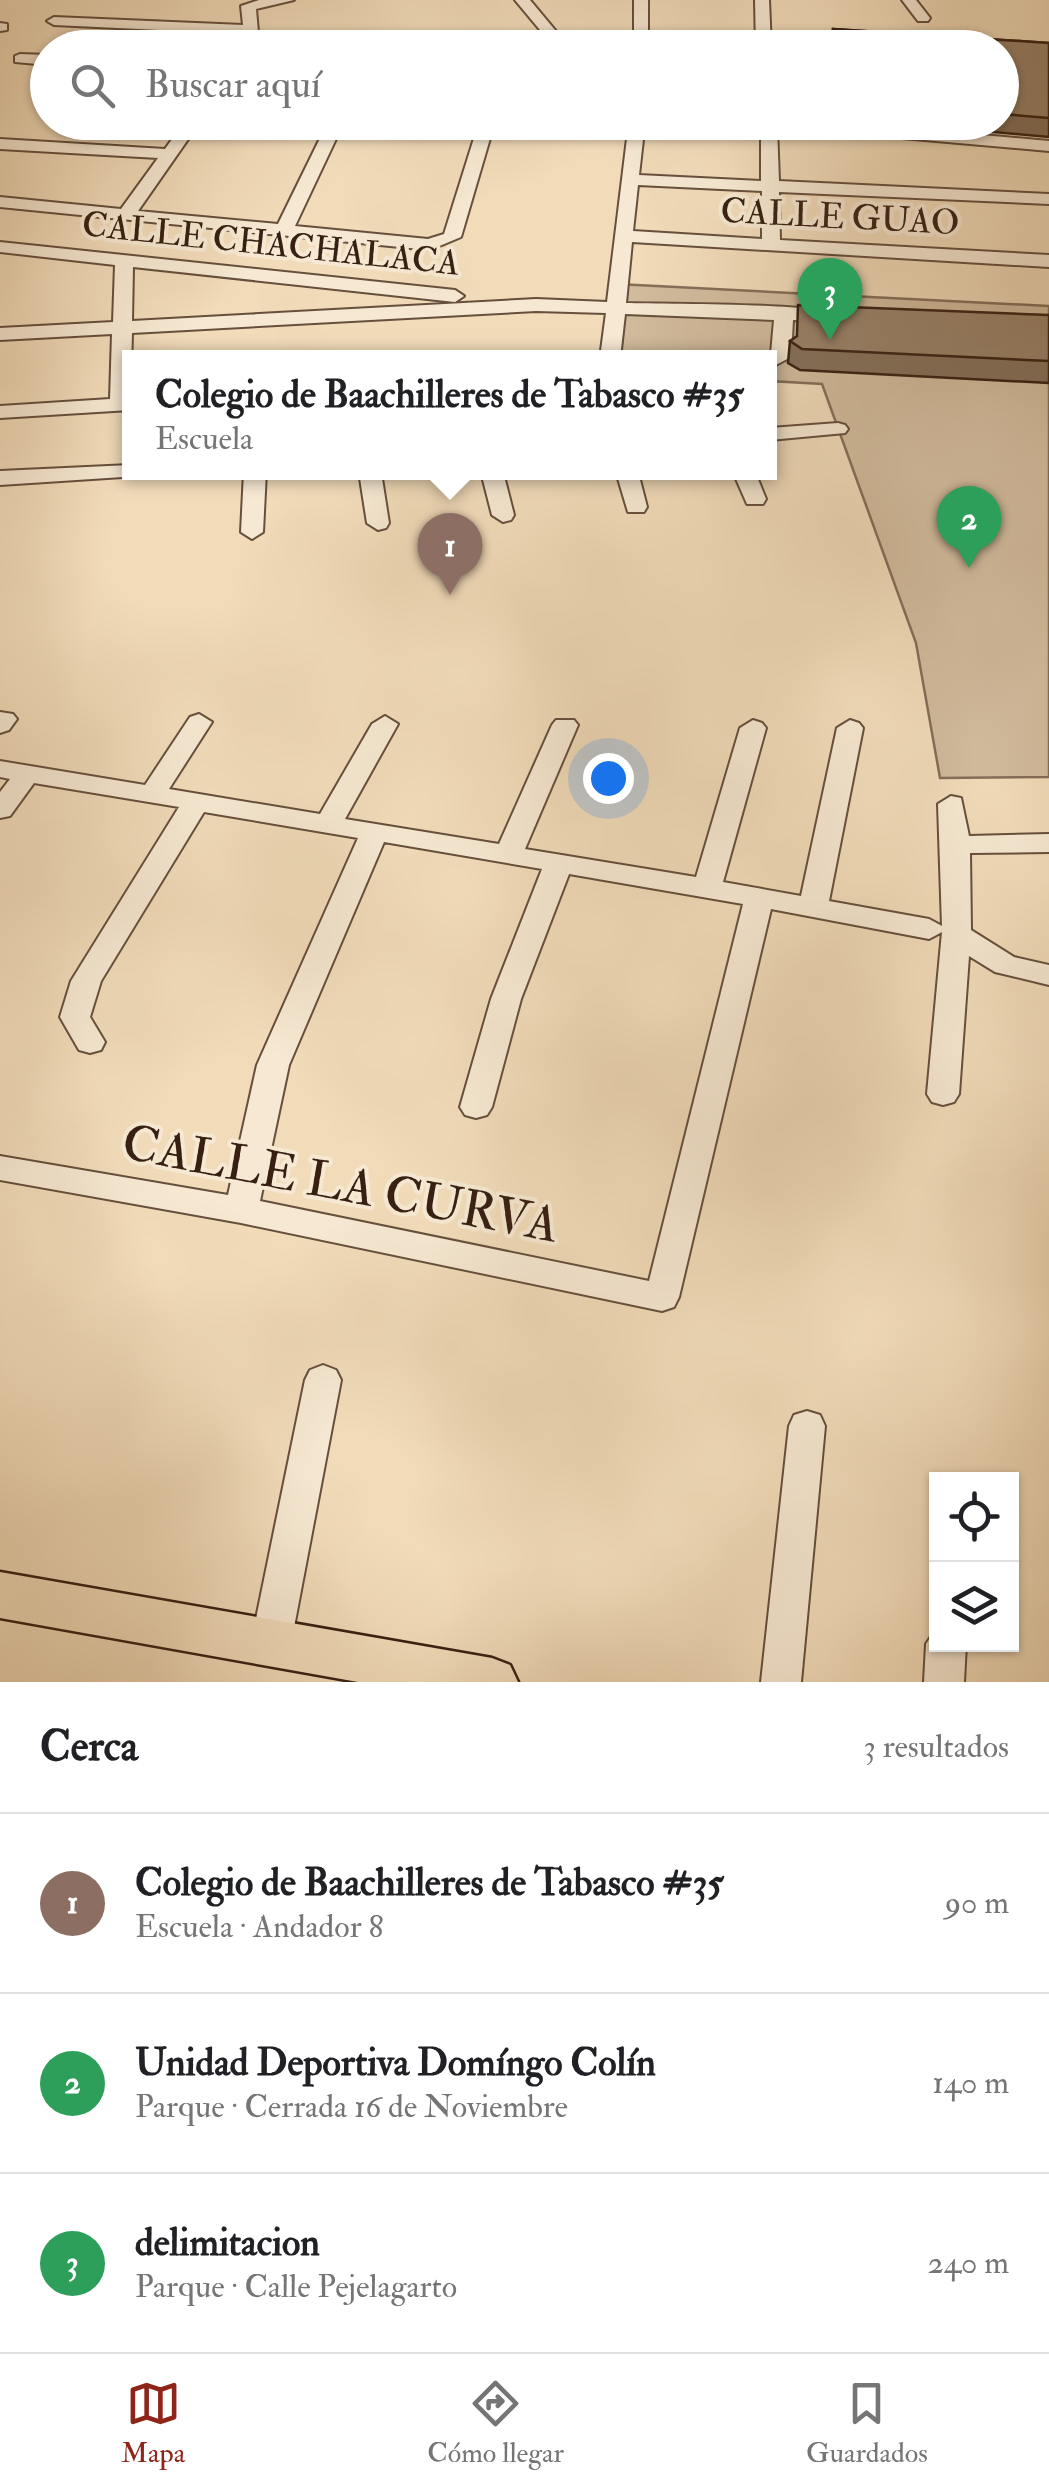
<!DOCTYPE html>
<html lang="es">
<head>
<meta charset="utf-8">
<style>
	body { margin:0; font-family:"IM FELL Double Pica",serif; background:#f6f6f6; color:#202124 }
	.controls { position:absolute; right:30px; bottom:30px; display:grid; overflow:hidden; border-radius:0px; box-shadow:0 2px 8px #0004 }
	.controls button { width:90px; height:90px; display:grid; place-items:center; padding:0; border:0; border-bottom:2px solid #e0e0e0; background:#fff; color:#202124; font:50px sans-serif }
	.you { position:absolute; left:608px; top:778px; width:35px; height:35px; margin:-25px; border:8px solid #fff; border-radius:50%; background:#1a73e8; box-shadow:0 0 0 15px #1a73e833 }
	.badge { display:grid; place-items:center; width:65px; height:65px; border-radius:50%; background:#8f2418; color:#fff; font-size:32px; font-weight:700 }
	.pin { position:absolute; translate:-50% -82px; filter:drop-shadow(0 2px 5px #0008) }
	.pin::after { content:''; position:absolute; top:52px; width:35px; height:30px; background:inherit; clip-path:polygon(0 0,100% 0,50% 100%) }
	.popup { position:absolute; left:122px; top:350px; width:655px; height:130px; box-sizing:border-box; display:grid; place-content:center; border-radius:0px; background:#fff; filter:drop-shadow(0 2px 8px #0005); font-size:32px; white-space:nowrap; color:#757577 }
	.popup b { font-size:38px; color:#202124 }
	.popup::after { content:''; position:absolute; left:50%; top:100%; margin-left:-20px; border:20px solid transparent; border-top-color:#fff }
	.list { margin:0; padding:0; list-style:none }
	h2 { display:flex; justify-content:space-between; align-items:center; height:130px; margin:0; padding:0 40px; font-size:42px }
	h2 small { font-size:32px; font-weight:400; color:#757577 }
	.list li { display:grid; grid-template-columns:65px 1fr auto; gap:30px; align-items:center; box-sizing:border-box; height:180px; padding:0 40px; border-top:2px solid #e0e0e0 }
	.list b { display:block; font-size:38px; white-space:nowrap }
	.list p { margin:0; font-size:32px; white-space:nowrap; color:#757577 }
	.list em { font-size:32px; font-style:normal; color:#757577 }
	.icon { flex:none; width:55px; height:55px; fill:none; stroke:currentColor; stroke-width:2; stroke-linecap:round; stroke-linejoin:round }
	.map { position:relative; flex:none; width:1049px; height:1682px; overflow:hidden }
	.search { position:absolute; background:#fff; box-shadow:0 2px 8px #0004; left:30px; right:30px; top:30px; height:110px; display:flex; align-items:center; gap:25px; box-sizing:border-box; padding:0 35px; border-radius:55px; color:#757577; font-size:38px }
	.sheet { height:670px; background:#fff }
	nav { display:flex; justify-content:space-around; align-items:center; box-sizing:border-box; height:140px; border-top:2px solid #e0e0e0; background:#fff; font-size:28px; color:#757577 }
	nav a { display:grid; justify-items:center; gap:5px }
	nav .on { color:#8f2418 }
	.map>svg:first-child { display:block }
	.green { fill:#d1bb9d; stroke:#846e58; stroke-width:2.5 }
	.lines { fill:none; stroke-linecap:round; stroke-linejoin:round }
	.minor-casing { stroke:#664f3c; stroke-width:4 }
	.major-casing { stroke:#372012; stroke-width:5 }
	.minor { fill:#f6e8d2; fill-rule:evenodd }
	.major { fill:#f1dbb9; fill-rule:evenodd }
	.wall { fill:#836f5a; stroke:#372012; stroke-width:2.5 }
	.building { fill:#988169; stroke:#372012; stroke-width:2.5 }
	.labels { text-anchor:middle; stroke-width:8; stroke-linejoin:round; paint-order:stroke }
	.far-street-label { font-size:35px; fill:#372012; stroke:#f6e8d2 }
	.near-street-label { font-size:50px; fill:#372012; stroke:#f6e8d2 }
</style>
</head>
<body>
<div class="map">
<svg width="1049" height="1682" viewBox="0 0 1049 1682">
	<rect width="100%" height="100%" fill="#f1dbb9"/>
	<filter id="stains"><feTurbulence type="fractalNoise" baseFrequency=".002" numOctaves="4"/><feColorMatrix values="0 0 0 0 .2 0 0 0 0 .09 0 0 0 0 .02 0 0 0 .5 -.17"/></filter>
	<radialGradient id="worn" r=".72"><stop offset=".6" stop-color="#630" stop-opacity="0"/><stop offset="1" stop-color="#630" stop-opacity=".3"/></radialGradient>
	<path class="green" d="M617,284L1049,306V777L940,778L916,643L822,384L770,381V358H610Z"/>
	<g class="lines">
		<g class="minor-casing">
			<path id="minor" d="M259,0H294L256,9L259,44L256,48L247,47L244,34L54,25L47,21L54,17L243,25L241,6Z
				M515,0H530L570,48H555Z
				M634,0H648V48H634Z
				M755,0H769L771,48H756Z
				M902,0H916L930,18L928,21H918Z
				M0,23L7,24V30L0,31Z
				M20,54L48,55V65L15,62V56Z
				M175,122H191V135L138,211L278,224L328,122H344L295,226L428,239L444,234L475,135L469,122H485L491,135L461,237L430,250L0,207V197L121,209L158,158L0,149V139L165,149L175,135Z
				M629,122H645L639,175L761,181V122H838L1049,141V151L777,127L779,181L1049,194V204L779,192L780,240L1049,255V267L632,242L626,303C659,304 827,303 842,316L832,322L793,320L791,357L770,368V358H764L771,354L774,320L625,314L620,358H600L606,313L536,311L132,333L130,410L0,418V406L110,399L112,334L0,340V328L113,322L115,265L0,252V242L455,290L464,296L455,302L133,267L132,321L536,299L607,302ZM638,185L762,191V239L633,231Z
				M838,423L845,425L848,429L845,433L770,440V428Z
				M130,465V472H140L138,476L0,485V471Z
				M244,472H266L263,532L252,539L241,532Z
				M359,472H381L389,523L386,528L378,530L367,523Z
				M481,472H503L514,515L511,520L503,522L492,515Z
				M616,472H638L647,507L644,512H628Z
				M733,472H755L766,499L763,504H747Z
				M0,712L13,714L17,719L9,730L0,733Z
				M199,714L212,722L169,789L320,814L372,724L385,716L398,724L345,819L499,844L552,725L556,720H574L578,725L525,849L696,877L740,728L753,720L762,723L766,728L723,882L801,896L837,728L850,720L859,723L863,728L829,901L929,919L942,926L938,804L951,796L961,798L969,836L1049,834V852L970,853L971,930L1014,957L1049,965V985L995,972L969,956L959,1094L954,1102L943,1105L932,1102L927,1094L942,932L929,939L771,909L679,1297L674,1307L662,1311L241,1223L0,1180V1156L228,1195L257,1065L358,838L204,812L101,981L90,1017L105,1042L101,1050L90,1053L79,1050L60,1017L71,981L179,807L34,783L10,816L0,818V792L10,779L0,777V761L145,785L190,717ZM384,842L542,869L491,999L460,1107L465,1115L476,1118L487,1115L492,1107L521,999L569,874L743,904L649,1281L260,1201L289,1065Z
				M323,1365L336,1370L341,1380L291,1643L285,1656L271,1661L257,1656L251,1643L305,1380L310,1370Z
				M807,1411L820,1415L825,1426L801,1682H761L789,1426L794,1415Z
				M936,1629V1644H966L964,1682H924L926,1644Z"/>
		</g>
		<g class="major-casing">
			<path id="major" d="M0,1572L492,1658L510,1665L518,1682H358L0,1618Z"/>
		</g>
		<use href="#minor" class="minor"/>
		<use href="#major" class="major"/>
	</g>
	<path class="wall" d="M833,29L1049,43V137L885,122H1002V48H831Z
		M1049,315V383L800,370L788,363L790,341Z"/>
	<path class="building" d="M833,29L1049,43V118L1002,114V48H835Z
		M798,305L1049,315V361L802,349L790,341L797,336Z"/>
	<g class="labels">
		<g class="far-street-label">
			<text transform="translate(840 216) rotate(3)" y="12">CALLE GUAO</text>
			<text transform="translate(271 243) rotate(6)" y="12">CALLE CHACHALACA</text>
		</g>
		<g class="near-street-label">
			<text transform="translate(341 1182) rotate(11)" y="18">CALLE LA CURVA</text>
		</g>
	</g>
	<rect width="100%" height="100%" filter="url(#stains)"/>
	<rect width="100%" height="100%" fill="url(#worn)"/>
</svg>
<div class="controls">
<button><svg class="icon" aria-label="locate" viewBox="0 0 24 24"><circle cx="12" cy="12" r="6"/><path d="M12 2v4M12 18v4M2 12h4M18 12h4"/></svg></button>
<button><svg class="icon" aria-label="layers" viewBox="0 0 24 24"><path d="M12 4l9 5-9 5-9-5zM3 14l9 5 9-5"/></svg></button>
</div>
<div class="you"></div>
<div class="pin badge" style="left:450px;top:595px;background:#8d6e63">1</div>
<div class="popup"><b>Colegio de Baachilleres de Tabasco #35</b>Escuela</div>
<div class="pin badge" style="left:969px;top:568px;background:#2e9e5b">2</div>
<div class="pin badge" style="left:830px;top:340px;background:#2e9e5b">3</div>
<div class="search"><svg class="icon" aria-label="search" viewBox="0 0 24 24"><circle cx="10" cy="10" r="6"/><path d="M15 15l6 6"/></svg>Buscar aquí</div>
</div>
<section class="sheet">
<h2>Cerca<small>3 resultados</small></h2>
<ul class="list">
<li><span class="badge" style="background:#8d6e63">1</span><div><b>Colegio de Baachilleres de Tabasco #35</b><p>Escuela · Andador 8</p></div><em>90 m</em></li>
<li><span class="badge" style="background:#2e9e5b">2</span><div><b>Unidad Deportiva Domíngo Colín</b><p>Parque · Cerrada 16 de Noviembre</p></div><em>140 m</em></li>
<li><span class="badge" style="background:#2e9e5b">3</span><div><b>delimitacion</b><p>Parque · Calle Pejelagarto</p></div><em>240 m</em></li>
</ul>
</section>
<nav>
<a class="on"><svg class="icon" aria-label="map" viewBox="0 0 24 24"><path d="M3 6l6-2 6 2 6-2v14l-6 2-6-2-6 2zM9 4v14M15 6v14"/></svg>Mapa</a>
<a><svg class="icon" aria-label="directions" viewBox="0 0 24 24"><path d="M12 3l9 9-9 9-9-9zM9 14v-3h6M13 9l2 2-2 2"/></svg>Cómo llegar</a>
<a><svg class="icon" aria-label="saved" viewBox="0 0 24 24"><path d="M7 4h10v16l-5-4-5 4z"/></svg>Guardados</a>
</nav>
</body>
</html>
